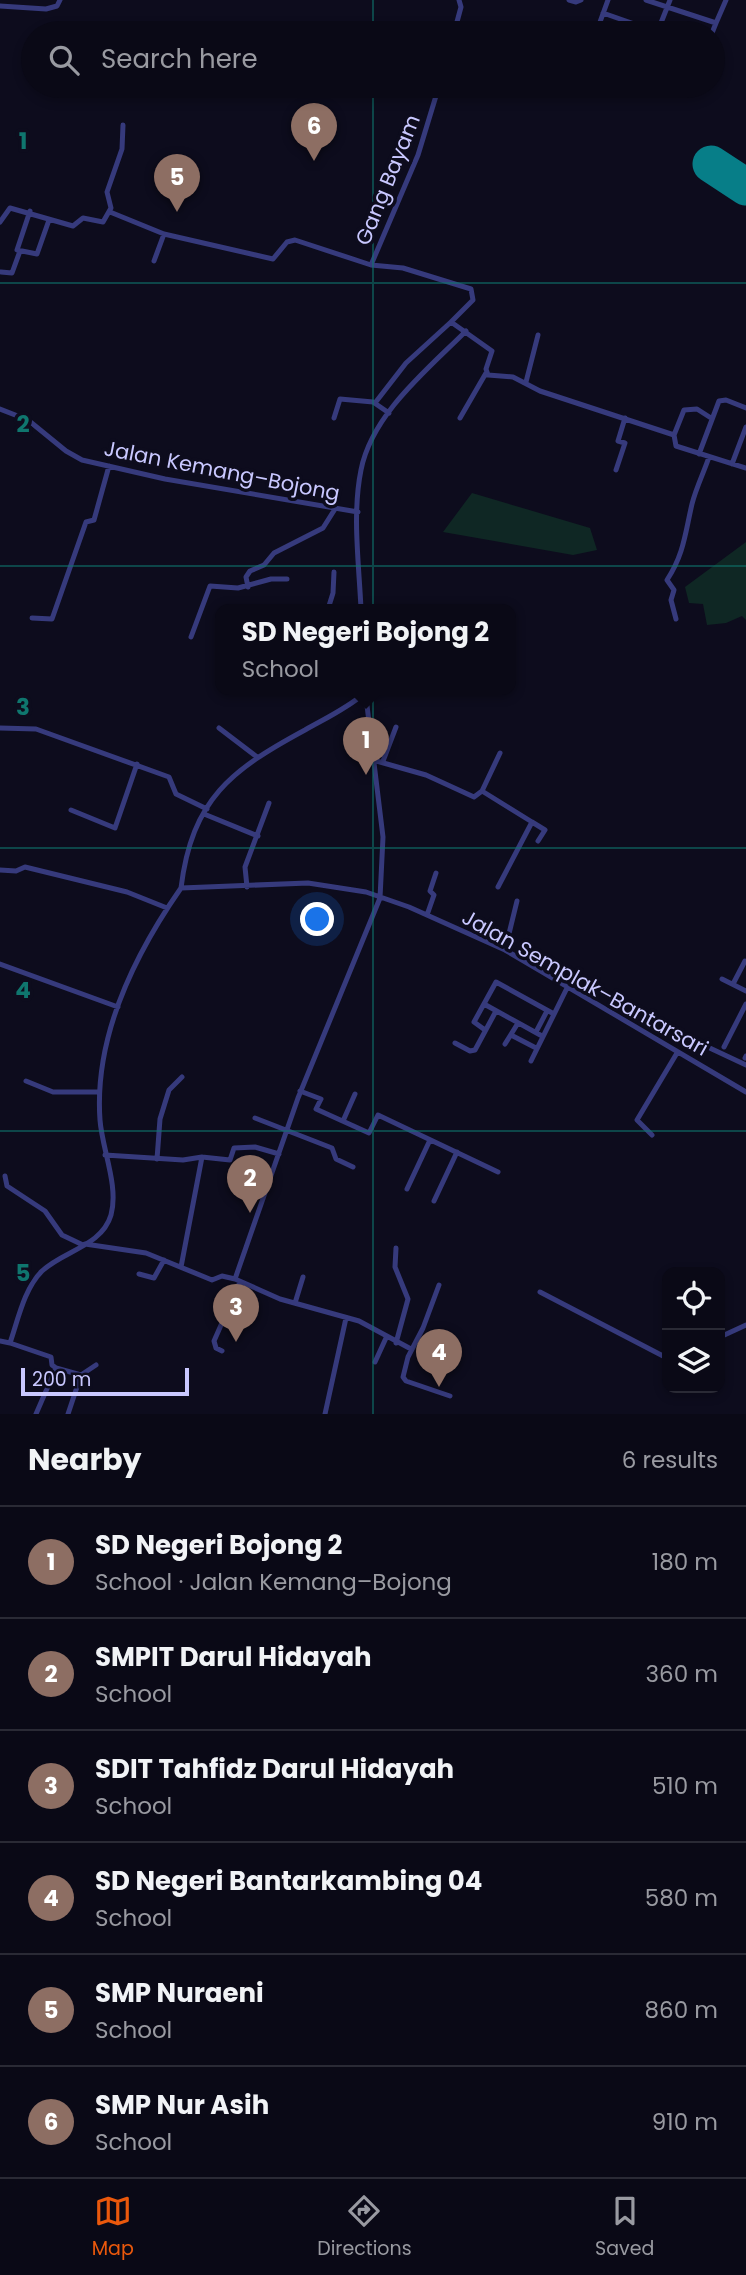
<!DOCTYPE html>
<html lang="en">
<head>
<meta charset="utf-8">
<style>
	body { margin:0; font-family:Poppins,sans-serif; background:#13121f; color:#f1f3f6 }
	.controls { position:absolute; right:21px; bottom:21px; display:grid; overflow:hidden; border-radius:14px; box-shadow:0 4px 10px #0003 }
	.controls button { width:63px; height:63px; display:grid; place-items:center; padding:0; border:0; border-bottom:2px solid #2a2a35; background:#0a0916; color:#f1f3f6; font:35px sans-serif }
	.scale { position:absolute; left:21px; bottom:18px; width:168px; box-sizing:border-box; padding-left:7px; border:4px solid #c9c8ff; border-top:0; font-size:19px; line-height:24px; white-space:nowrap; color:#c9c8ff; -webkit-text-stroke:5px #0d0c1d; paint-order:stroke }
	.you { position:absolute; left:318px; top:920px; width:24px; height:24px; margin:-18px; border:5px solid #fff; border-radius:50%; background:#1a73e8; box-shadow:0 0 0 10px #1a73e833 }
	.badge { display:grid; place-items:center; width:46px; height:46px; border-radius:50%; background:#ea580c; color:#fff; font-size:23px; font-weight:700 }
	.pin { position:absolute; translate:-50% -58px; filter:drop-shadow(0 2px 4px #0008) }
	.pin::after { content:''; position:absolute; top:37px; width:24px; height:21px; background:inherit; clip-path:polygon(0 0,100% 0,50% 100%) }
	.popup { position:absolute; left:215px; top:604px; width:301px; height:91px; box-sizing:border-box; display:grid; place-content:center; border-radius:14px; background:#0a0916; filter:drop-shadow(0 2px 5px #0005); font-size:23px; white-space:nowrap; color:#999aa1 }
	.popup b { font-size:26px; color:#f1f3f6 }
	.popup::after { content:''; position:absolute; left:50%; top:100%; margin-left:-14px; border:14px solid transparent; border-top-color:#0a0916 }
	.list { margin:0; padding:0; list-style:none }
	h2 { display:flex; justify-content:space-between; align-items:center; height:91px; margin:0; padding:0 28px; font-size:30px }
	h2 small { font-size:23px; font-weight:400; color:#999aa1 }
	.list li { display:grid; grid-template-columns:46px 1fr auto; gap:21px; align-items:center; box-sizing:border-box; height:112px; padding:0 28px; border-top:2px solid #2a2a35 }
	.list b { display:block; font-size:26px; white-space:nowrap }
	.list p { margin:0; font-size:23px; white-space:nowrap; color:#999aa1 }
	.list em { font-size:23px; font-style:normal; color:#999aa1 }
	.icon { flex:none; width:38px; height:38px; fill:none; stroke:currentColor; stroke-width:2; stroke-linecap:round; stroke-linejoin:round }
	.map { position:relative; flex:none; width:746px; height:1414px; overflow:hidden }
	.search { position:absolute; background:#0a0916; box-shadow:0 4px 10px #0003; left:21px; right:21px; top:21px; height:77px; display:flex; align-items:center; gap:18px; box-sizing:border-box; padding:0 24px; border-radius:38px; color:#999aa1; font-size:26px }
	.sheet { height:763px; background:#0a0916 }
	nav { display:flex; justify-content:space-around; align-items:center; box-sizing:border-box; height:98px; border-top:2px solid #2a2a35; background:#0a0916; font-size:19px; color:#999aa1 }
	nav a { display:grid; justify-items:center; gap:4px }
	nav .on { color:#ea580c }
	.map>svg:first-child { display:block }
	.green { fill:#0f2724 }
	.lines { fill:none; stroke-linecap:round; stroke-linejoin:round }
	.runway { stroke:#077e88; stroke-width:37 }
	.street { stroke:#363a7c; stroke-width:5 }
	.grid { fill:none; stroke:#0f766e; stroke-width:2; stroke-opacity:0.55 }
	.labels { text-anchor:middle; stroke-width:7; stroke-linejoin:round; paint-order:stroke }
	.street-label { font-size:21px; fill:#c9c8ff; stroke:#0d0c1d }
	.grid-label { font-size:23px; text-anchor:middle; font-weight:bold; fill:#0f766e; stroke:#0d0c1d; stroke-width:7; stroke-linejoin:round; paint-order:stroke }
</style>
</head>
<body>
<div class="map">
<svg width="746" height="1414" viewBox="0 0 746 1414">
	<rect width="100%" height="100%" fill="#0d0c1d"/>
	<path class="green" d="M472,493L590,528L597,550L573,555L443,532Z
		M746,542V620L742,616L726,623L707,625L703,604L689,603L685,587Z"/>
	<g class="lines">
		<path class="runway" d="M711,164L746,187"/>
		<path class="street" d="M569,0L576,2L581,0
			M646,0L716,23L726,0
			M0,6L46,9L57,6L60,0
			M603,13L660,33
			M454,33L461,7L459,0
			M596,33L608,0
			M657,33L670,0
			M712,33L716,23
			M439,86L418,155L371,265L403,268L471,289L473,300L451,322
			M30,211L17,250L37,254L49,220
			M110,212L164,234L273,259L287,242L295,240L371,265
			M0,222L10,208L73,226L83,218L103,222L111,208L107,192L122,149L123,125
			M154,261L164,234
			M1,272L12,273L20,251
			M526,382L538,335
			M375,403L406,363L451,322L492,351L486,369L488,375L513,377L540,391L674,435L676,446L746,468
			M0,409L28,420L66,451L82,460L165,479L358,512
			M334,418L340,399L373,402L389,413
			M460,418L486,373
			M674,435L684,410L697,409L711,418
			M699,454L719,401L726,400L746,408
			M732,464L746,427
			M616,470L625,443L618,441L625,418
			M248,587L246,577L250,571L264,565L274,553L323,528L335,509
			M328,609L333,593L334,572
			M361,609C359,564 352,514 361,470C372,414 427,370 466,331
			M32,618L52,619L86,522L94,520L109,466
			M676,619L671,600L674,590L667,580C684,554 685,534 692,504C696,488 704,472 709,457
			M191,637L210,586L238,588L271,579H287
			M0,728L36,729L169,777L176,794L207,809
			M219,728L257,757
			M373,760L426,775L474,797L482,791L532,822L498,887
			M383,761L396,727
			M482,791L500,753
			M71,810L115,828L137,764
			M204,814L258,836
			M532,822L545,830L538,841
			M0,870L16,871L25,867L127,892L167,908
			M247,887L245,867L269,803
			M181,888C192,799 231,770 305,730C326,718 346,709 365,693
			M427,915L434,895L430,891L436,873
			M505,950L517,901
			M0,964L118,1007
			M722,979L746,991
			M733,984L745,961
			M484,1004L542,1036
			M485,1030L474,1022L496,982L554,1014
			M536,1032L547,1011
			M511,1035L536,1048
			M682,1035L746,1065
			M455,1043L470,1051L475,1050L496,1011
			M505,1044L518,1023
			M724,1047L746,1004
			M745,1058L746,1056
			M531,1061L567,988
			M26,1081L53,1092H99
			M300,1091L321,1099L316,1109L369,1133L378,1115L498,1172
			M255,1118L332,1148L336,1159L353,1167
			M343,1121L355,1094
			M652,1135L637,1120L677,1053
			M105,1155L183,1160L202,1157L230,1160L234,1148L255,1147L279,1154
			M157,1159L160,1119L169,1090L182,1077
			M5,1176L7,1186L45,1211L62,1235L83,1245
			M407,1189L430,1140
			M434,1201L457,1152
			M85,1244L146,1253L212,1280L222,1276L235,1279L280,1299L359,1321L411,1349
			M396,1248L395,1267L408,1299L396,1343
			M181,1267L202,1157
			M139,1274L154,1278L164,1260
			M235,1279L298,1098L380,898L383,837L365,689
			M439,1285L423,1328L408,1357L403,1377L406,1381L450,1396
			M540,1292L665,1357
			M295,1303L303,1277
			M720,1337L746,1325
			M0,1341L10,1343C18,1320 24,1289 42,1271C63,1251 102,1246 111,1215C119,1186 102,1149 100,1120C94,1037 135,954 181,888L308,883L366,892L409,907L505,950L746,1092
			M10,1343L51,1357L52,1365L56,1368
			M222,1351L216,1348L214,1341L240,1282
			M667,1353L665,1357L667,1364
			M375,1362L386,1338
			M56,1368L81,1375L68,1414
			M81,1375L96,1365
			M36,1414L56,1368
			M325,1414L346,1318"/>
	</g>
	<path class="grid" d="M373,0V33M373,86V1414M0,283H746M0,566H746M0,848H746M0,1131H746"/>
	<g class="labels">
		<g class="street-label">
			<text transform="translate(388 180) rotate(-68)" y="7">Gang Bayam</text>
			<text transform="translate(222 471) rotate(11)" y="7">Jalan Kemang–Bojong</text>
			<text transform="translate(585 983) rotate(29)" y="7">Jalan Semplak–Bantarsari</text>
		</g>
	</g>
	<g class="grid-label">
		<text x="23" y="149">1</text>
		<text x="23" y="432">2</text>
		<text x="23" y="715">3</text>
		<text x="23" y="998">4</text>
		<text x="23" y="1281">5</text>
	</g>
</svg>
<div class="controls">
<button><svg class="icon" aria-label="locate" viewBox="0 0 24 24"><circle cx="12" cy="12" r="6"/><path d="M12 2v4M12 18v4M2 12h4M18 12h4"/></svg></button>
<button><svg class="icon" aria-label="layers" viewBox="0 0 24 24"><path d="M12 4l9 5-9 5-9-5zM3 14l9 5 9-5"/></svg></button>
</div>
<div class="scale">200 m</div>
<div class="you"></div>
<div class="pin badge" style="left:366px;top:775px;background:#8d6e63">1</div>
<div class="popup"><b>SD Negeri Bojong 2</b>School</div>
<div class="pin badge" style="left:250px;top:1213px;background:#8d6e63">2</div>
<div class="pin badge" style="left:236px;top:1342px;background:#8d6e63">3</div>
<div class="pin badge" style="left:439px;top:1387px;background:#8d6e63">4</div>
<div class="pin badge" style="left:177px;top:212px;background:#8d6e63">5</div>
<div class="pin badge" style="left:314px;top:161px;background:#8d6e63">6</div>
<div class="search"><svg class="icon" aria-label="search" viewBox="0 0 24 24"><circle cx="10" cy="10" r="6"/><path d="M15 15l6 6"/></svg>Search here</div>
</div>
<section class="sheet">
<h2>Nearby<small>6 results</small></h2>
<ul class="list">
<li><span class="badge" style="background:#8d6e63">1</span><div><b>SD Negeri Bojong 2</b><p>School · Jalan Kemang–Bojong</p></div><em>180 m</em></li>
<li><span class="badge" style="background:#8d6e63">2</span><div><b>SMPIT Darul Hidayah</b><p>School</p></div><em>360 m</em></li>
<li><span class="badge" style="background:#8d6e63">3</span><div><b>SDIT Tahfidz Darul Hidayah</b><p>School</p></div><em>510 m</em></li>
<li><span class="badge" style="background:#8d6e63">4</span><div><b>SD Negeri Bantarkambing 04</b><p>School</p></div><em>580 m</em></li>
<li><span class="badge" style="background:#8d6e63">5</span><div><b>SMP Nuraeni</b><p>School</p></div><em>860 m</em></li>
<li><span class="badge" style="background:#8d6e63">6</span><div><b>SMP Nur Asih</b><p>School</p></div><em>910 m</em></li>
</ul>
</section>
<nav>
<a class="on"><svg class="icon" aria-label="map" viewBox="0 0 24 24"><path d="M3 6l6-2 6 2 6-2v14l-6 2-6-2-6 2zM9 4v14M15 6v14"/></svg>Map</a>
<a><svg class="icon" aria-label="directions" viewBox="0 0 24 24"><path d="M12 3l9 9-9 9-9-9zM9 14v-3h6M13 9l2 2-2 2"/></svg>Directions</a>
<a><svg class="icon" aria-label="saved" viewBox="0 0 24 24"><path d="M7 4h10v16l-5-4-5 4z"/></svg>Saved</a>
</nav>
</body>
</html>
